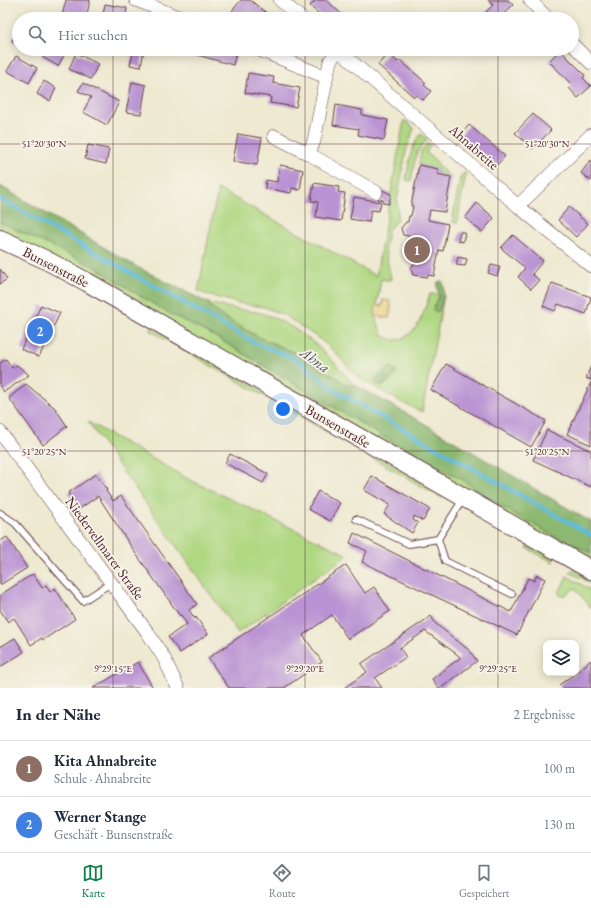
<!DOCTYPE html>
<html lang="de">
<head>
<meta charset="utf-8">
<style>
	body { margin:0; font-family:"EB Garamond",serif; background:#f2f2f3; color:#1f2937 }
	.controls { position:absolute; right:12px; bottom:12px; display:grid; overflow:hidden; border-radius:8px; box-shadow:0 2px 10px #0003 }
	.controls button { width:36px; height:36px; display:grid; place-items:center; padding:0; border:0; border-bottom:1px solid #e0e1e3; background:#fff; color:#1f2937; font:20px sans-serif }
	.you { position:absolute; left:283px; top:409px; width:14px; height:14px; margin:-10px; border:3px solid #fff; border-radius:50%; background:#1a73e8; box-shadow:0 0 0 6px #1a73e833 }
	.badge { display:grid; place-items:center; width:26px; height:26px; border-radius:50%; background:#0b8043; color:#fff; font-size:13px; font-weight:700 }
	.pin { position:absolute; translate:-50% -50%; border:2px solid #fff; box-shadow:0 1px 4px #0006 }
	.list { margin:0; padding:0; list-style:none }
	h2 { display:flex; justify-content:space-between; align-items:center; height:52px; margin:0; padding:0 16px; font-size:17px }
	h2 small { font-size:13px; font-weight:400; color:#747a83 }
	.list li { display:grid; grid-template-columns:26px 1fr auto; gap:12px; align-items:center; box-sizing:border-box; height:56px; padding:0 16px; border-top:1px solid #e0e1e3 }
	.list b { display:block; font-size:15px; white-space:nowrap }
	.list p { margin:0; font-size:13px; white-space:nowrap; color:#747a83 }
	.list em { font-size:13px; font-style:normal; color:#747a83 }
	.icon { flex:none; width:22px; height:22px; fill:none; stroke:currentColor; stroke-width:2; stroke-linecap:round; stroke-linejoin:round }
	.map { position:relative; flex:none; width:591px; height:688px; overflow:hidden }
	.search { position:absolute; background:#fff; box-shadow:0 2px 10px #0003; left:12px; right:12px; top:12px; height:44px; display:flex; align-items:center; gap:10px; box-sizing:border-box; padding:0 14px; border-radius:22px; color:#747a83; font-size:15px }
	.sheet { height:164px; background:#fff }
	nav { display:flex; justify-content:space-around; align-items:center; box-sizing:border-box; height:56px; border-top:1px solid #e0e1e3; background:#fff; font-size:11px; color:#747a83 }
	nav a { display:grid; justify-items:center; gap:2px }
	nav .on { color:#0b8043 }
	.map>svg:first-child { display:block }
	.green { fill:#b0d883; stroke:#7d7c57 }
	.forest { fill:#8cb871; stroke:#6b6c4e }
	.sand { fill:#eeda9e; stroke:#9c7c64 }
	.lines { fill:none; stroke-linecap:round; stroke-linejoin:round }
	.stream { stroke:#5cbada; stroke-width:4 }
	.building { fill:#b993d3 }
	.lane-casing { stroke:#633d44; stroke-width:8 }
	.street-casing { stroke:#633d44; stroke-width:14 }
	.secondary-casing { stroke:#633d44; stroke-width:20 }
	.lane { stroke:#fff; stroke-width:6 }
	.street { stroke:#fff; stroke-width:13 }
	.secondary { stroke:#fff; stroke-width:18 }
	.ticks { fill:none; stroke:#4a1f2b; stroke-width:1; stroke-opacity:0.45 }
	.labels { text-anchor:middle; stroke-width:3.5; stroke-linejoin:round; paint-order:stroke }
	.street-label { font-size:14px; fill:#4a1f2b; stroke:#f7f3e8 }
	.water-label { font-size:15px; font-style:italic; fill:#505568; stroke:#f7f3e8 }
	.ticks-label { font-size:10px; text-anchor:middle; fill:#4a1f2b; stroke:#f7f3e8; stroke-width:3.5; stroke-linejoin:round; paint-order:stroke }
</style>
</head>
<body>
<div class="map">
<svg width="591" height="688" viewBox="0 0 591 688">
	<rect width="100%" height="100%" fill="#f7f3e8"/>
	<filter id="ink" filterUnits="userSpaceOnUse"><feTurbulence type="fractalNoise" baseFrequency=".025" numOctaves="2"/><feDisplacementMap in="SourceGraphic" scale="8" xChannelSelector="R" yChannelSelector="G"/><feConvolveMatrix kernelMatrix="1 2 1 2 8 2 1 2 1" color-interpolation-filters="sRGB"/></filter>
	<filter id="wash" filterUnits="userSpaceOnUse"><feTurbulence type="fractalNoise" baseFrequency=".012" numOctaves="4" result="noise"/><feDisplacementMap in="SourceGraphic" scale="16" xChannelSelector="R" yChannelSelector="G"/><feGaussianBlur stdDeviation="0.9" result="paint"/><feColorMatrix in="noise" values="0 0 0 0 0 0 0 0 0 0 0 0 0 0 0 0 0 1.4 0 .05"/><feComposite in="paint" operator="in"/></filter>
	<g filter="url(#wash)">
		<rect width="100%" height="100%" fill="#eee9d0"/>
		<path class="green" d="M404,120L414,128L406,151L397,201L398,213L397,220L388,230L385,249L391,279L389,280L381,279L375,316L383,336C387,337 392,340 395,340C418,337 424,312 430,294L444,295L422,412L403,403L357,377L334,351L321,340L284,315L264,307L238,303L208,295L198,291L218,189L376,276Z
			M421,134L427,139L417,152L411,181L406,180C409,164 410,147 421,134Z
			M428,143L431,145L426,152L436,161L440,168L451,177L437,174L438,169L419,165L421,151Z
			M464,173L466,174L457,223L452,222L460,178Z
			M0,222L95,267L161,309L214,336L407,451L462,479L493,502L552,535L591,553V563L0,232Z
			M206,302C216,305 226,307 236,309C245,311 255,311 264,314C303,328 327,353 353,384L349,386L300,355L259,337L223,317Z
			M153,328L442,493V498L149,330Z
			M88,422L188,479L348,555L238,633Z
			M530,544L553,558V562L527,548Z
			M573,569L591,578V584L570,572Z
			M567,576L591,590V608L575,588L565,595L560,596L559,593Z"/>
		<path class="forest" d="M0,186L137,267L206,302L223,317L259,337L300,355L349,386L353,384L418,420L591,522V553L552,535L493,502L462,479L407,451L214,336L161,309L95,267L0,222Z
			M442,281C446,288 442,304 439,311L435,312L433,310L436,301L439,297L437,286L438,282Z
			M391,367L396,370C397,377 388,381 383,386L375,383V379C380,375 385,370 391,367Z"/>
		<path class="sand" d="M383,300L390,301L391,307L389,318L375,316L376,305L382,306Z"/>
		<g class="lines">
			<path class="stream" d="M0,199L255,343L296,359L334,390L591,535"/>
		</g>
		<g id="blocks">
			<path class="building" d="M66,0H90L86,19H77L62,16Z
				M241,0H250L274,19H243L232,11Z
				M316,0H326L346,18L345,19H325L310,6Z
				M488,0H508L513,5L498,19H487L483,15L493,5Z
				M105,4L127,8L125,19H102Z
				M19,25V44L12,41Z
				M47,49H53L64,55L58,66L42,57Z
				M134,49H144L141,67L130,65Z
				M196,49H231L237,51L233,65L194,54Z
				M560,50L585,75L583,78L591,86L578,98L569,88L572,85L549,61Z
				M76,53L98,64L91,79L69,69Z
				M388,53L398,62L400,60L426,83L424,85L431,91L423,100L416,95L414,97L378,65Z
				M16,56L37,68L29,83L7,71Z
				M248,73L274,77L273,83L300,88L296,107L270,103L271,97L245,93Z
				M44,81L56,88L50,101L37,94Z
				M132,82L146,85L141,114L126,112Z
				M83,83L119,102L107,125L83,112L91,97L78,91Z
				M336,105L362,110V115L388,120L384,140L358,135L359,129L333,125Z
				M533,114L551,130L533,149L515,133Z
				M469,125L505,156L495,167L459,137Z
				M238,134L262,138L257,165L233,161Z
				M88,145L109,149L106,164L85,159Z
				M591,160V181L581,173Z
				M280,165L303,170L300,190L292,188L291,193L265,188L266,180L277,182Z
				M419,165L438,169L437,174L451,177L445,212L430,210L428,220L448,224L443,251L439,250L434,276L428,275L427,277L413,275L411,268L415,263H417L418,255L408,254L405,247L410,242H412L413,237L403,235L401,228L406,222H408L409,216H411L413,206H411Z
				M314,183L339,187L338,192L345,193L341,221L316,217L318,202L311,201Z
				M380,189L391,194L389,204L383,203V200L378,199Z
				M354,197L381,202L379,211L371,210L369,222L350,219Z
				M477,203L494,218L482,232L465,218Z
				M569,207L588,224L576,237L558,220Z
				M460,232H465L463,242L458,241Z
				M513,235L543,261L532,274L539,280L531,289L518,277L525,268L501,248Z
				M458,257L467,259L465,266L456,265Z
				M491,265L500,267L497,276L488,273Z
				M0,269L7,279L0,284Z
				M552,283L591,297L586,314L558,304L555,311L543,306Z
				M41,305L60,313L39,357L21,349Z
				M6,359L12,368L17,365L29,375L4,392L0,386V363Z
				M446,364L546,421L531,447L431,390Z
				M591,366V380L586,378Z
				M591,382V445L567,434Z
				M26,384L55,408L67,426L43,445L9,398Z
				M547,430L591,451V487L533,460Z
				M230,454L268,474L263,483L225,463Z
				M96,474L107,490L106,491L113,501L121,496L197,604L189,610L195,619L196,617L208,634L180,653L168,637L187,624L181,615L180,616L134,551L98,496L79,509L68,493Z
				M372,476L430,509L423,521L414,516L413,520L418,523L412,533L384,514L390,505L364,490Z
				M318,491L340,503L330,521L308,509Z
				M354,533L511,612L528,578L534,581L537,575L545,579L517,635L362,562L367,551L350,543Z
				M7,537L27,568L0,585V541Z
				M346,565L365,593L374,587L390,611L348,639L332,615L303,635L322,662L284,688H229L208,658Z
				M33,574L42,588L46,585L50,592L55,588L75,619L43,640L42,638L31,645L14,618L8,622L0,610V595Z
				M431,616L436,624L470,651L477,661L441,688H439L432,679L460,658L458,655L425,631L400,648L406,657L375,678L382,688H344L367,672L361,664Z
				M15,638L24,652L0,667V647Z
				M591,660V688H562L559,685L576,673Z
				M138,662L153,688H93Z"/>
		</g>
	</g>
	<g filter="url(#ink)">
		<use href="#blocks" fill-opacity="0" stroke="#633d44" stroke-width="1"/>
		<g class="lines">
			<g class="lane-casing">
				<path id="lane" d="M0,513L15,523L83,601L111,583
					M356,519L409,544L438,539L463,499
					M438,539L445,561L512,594"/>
			</g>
			<g class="street-casing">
				<path id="street" d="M136,0L183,19
					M280,0L302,19
					M530,0L548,19
					M572,44L591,63
					M257,49L326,77
					M337,49L518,206L591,266
					M274,136L309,154L376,192
					M309,154L314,141L330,61L338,50
					M518,206L591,135
					M0,432L148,633L164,658L178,688"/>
			</g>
			<g class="secondary-casing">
				<path id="secondary" d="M0,239L44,259L87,282L591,570"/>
			</g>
			<use href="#lane" class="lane"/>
			<use href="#street" class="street"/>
			<use href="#secondary" class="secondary"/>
		</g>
	</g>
	<path class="ticks" d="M113,0V19M305,0V19M498,0V19M113,49V688M305,49V688M498,49V688M0,144H591M0,451H591"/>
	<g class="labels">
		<g class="street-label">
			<text transform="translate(474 147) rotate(41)" y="5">Ahnabreite</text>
			<text transform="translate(56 267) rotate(27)" y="5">Bunsenstraße</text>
			<text transform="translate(338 426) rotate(30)" y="5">Bunsenstraße</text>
			<text transform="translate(105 548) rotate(54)" y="5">Niedervellmarer Straße</text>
		</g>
		<g class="water-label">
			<text transform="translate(315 360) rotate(36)" y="5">Ahna</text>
		</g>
	</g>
	<g class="ticks-label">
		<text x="44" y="147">51°20'30"N</text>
		<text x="547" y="147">51°20'30"N</text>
		<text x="44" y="455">51°20'25"N</text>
		<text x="547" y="455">51°20'25"N</text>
		<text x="113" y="672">9°29'15"E</text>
		<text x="305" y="672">9°29'20"E</text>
		<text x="498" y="672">9°29'25"E</text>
	</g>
</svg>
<div class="controls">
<button><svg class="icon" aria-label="layers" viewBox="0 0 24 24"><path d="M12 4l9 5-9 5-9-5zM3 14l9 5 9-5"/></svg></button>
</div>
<div class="you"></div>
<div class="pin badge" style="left:417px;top:250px;background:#8d6e63">1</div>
<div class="pin badge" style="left:40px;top:331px;background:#3f7fe0">2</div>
<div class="search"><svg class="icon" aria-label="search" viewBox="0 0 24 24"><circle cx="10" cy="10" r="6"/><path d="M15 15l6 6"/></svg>Hier suchen</div>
</div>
<section class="sheet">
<h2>In der Nähe<small>2 Ergebnisse</small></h2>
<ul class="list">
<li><span class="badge" style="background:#8d6e63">1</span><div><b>Kita Ahnabreite</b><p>Schule · Ahnabreite</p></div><em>100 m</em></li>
<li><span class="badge" style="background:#3f7fe0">2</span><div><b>Werner Stange</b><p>Geschäft · Bunsenstraße</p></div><em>130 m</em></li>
</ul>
</section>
<nav>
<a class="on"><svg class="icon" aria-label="map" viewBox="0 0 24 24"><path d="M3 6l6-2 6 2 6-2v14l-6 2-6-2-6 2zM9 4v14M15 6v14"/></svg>Karte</a>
<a><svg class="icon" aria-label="directions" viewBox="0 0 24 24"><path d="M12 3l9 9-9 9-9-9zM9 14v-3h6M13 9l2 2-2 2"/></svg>Route</a>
<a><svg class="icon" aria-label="saved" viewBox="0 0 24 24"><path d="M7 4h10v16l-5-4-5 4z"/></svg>Gespeichert</a>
</nav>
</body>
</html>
